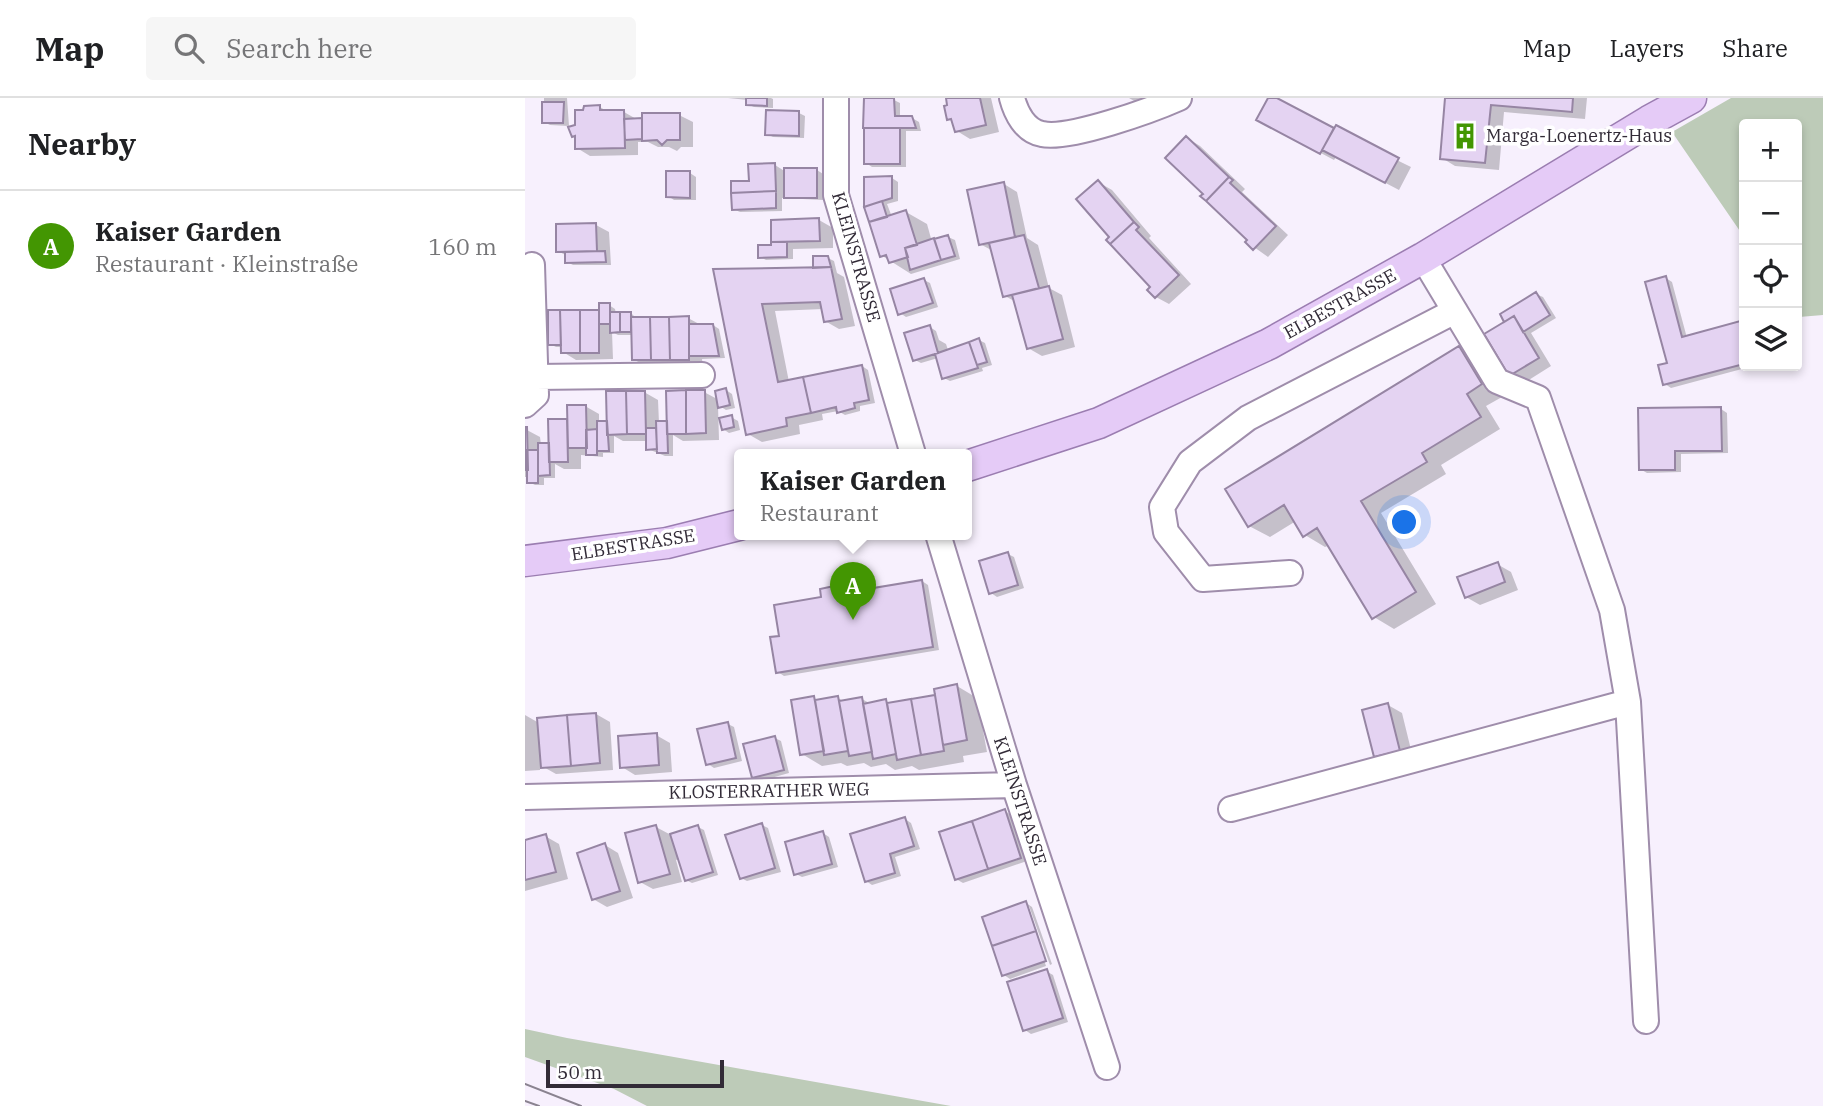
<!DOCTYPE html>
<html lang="en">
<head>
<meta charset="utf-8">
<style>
	body { margin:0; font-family:"IBM Plex Serif",serif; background:#f6f6f6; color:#202124 }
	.controls { position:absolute; right:21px; top:21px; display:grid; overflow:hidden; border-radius:7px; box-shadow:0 4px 10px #0003 }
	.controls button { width:63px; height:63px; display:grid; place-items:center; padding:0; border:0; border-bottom:2px solid #e0e0e0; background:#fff; color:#202124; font:35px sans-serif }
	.scale { position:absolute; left:21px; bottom:18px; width:178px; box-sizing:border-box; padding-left:7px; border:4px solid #322b37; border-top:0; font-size:19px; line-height:24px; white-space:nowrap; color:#322b37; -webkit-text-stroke:5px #fff; paint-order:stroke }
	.you { position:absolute; left:880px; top:425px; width:24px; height:24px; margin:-18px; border:5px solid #fff; border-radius:50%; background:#1a73e8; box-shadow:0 0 0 10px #1a73e833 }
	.badge { display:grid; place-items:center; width:46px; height:46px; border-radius:50%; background:#439602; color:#fff; font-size:23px; font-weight:700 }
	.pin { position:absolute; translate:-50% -58px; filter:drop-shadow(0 2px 4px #0008) }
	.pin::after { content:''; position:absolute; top:37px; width:24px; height:21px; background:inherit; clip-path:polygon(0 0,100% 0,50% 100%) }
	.popup { position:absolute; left:209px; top:351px; width:238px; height:91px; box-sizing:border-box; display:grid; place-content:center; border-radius:7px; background:#fff; filter:drop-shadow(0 2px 5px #0005); font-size:23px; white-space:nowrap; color:#757577 }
	.popup b { font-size:26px; color:#202124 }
	.popup::after { content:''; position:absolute; left:50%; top:100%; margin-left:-14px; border:14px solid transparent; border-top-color:#fff }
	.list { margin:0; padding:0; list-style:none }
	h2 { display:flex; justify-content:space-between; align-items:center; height:91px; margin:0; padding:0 28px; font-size:30px }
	h2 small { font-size:23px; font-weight:400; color:#757577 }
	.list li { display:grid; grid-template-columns:46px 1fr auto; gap:21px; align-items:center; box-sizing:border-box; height:112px; padding:0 28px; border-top:2px solid #e0e0e0 }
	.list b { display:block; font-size:26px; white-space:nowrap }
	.list p { margin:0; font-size:23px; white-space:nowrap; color:#757577 }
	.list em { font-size:23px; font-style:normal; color:#757577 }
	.icon { flex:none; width:38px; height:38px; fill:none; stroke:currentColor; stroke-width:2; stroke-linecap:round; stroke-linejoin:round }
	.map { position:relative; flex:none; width:1298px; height:1008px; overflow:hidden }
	header { display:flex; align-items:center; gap:42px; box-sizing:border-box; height:98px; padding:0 35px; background:#fff; border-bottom:2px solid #e0e0e0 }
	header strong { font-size:33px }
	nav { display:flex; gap:38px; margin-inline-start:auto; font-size:24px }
	.search { width:490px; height:63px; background:#f6f6f6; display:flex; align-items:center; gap:18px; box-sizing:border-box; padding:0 24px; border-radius:7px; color:#757577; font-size:26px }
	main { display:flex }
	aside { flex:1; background:#fff }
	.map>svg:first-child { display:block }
	.green { fill:#bdcbb8 }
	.shadow { fill:#0003 }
	.building { fill:#e4d3f2; stroke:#9685a3; stroke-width:2 }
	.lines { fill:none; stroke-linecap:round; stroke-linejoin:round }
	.minor-casing { stroke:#9f8dab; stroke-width:28 }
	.major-casing { stroke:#9b7db1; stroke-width:33 }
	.minor { stroke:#fff; stroke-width:24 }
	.major { stroke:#e5cbf7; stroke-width:30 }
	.tram { stroke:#8a8390; stroke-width:2 }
	.labels { text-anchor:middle; stroke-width:7; stroke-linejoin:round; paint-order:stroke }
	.poi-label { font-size:18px; fill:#322b37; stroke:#fff; text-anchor:start }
	.street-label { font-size:18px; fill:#322b37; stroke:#fff }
</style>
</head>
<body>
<header>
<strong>Map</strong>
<div class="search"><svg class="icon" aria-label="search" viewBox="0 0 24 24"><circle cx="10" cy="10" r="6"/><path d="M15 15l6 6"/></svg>Search here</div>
<nav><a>Map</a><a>Layers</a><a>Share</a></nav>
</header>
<main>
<aside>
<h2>Nearby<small></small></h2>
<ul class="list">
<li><span class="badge">A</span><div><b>Kaiser Garden</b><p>Restaurant · Kleinstraße</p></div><em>160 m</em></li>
</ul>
</aside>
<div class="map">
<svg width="1298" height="1008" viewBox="0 0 1298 1008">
	<rect width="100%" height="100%" fill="#f7f0fd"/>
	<path class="green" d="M1206,0H1298V217L1274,219L1272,216V26H1219V139L1147,34Z
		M0,931L42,940L426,1008H122L89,991L0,959Z"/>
	<path class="shadow" d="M19,0H42L44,28L25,27L19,24Z
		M203,0H246L248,1V10L229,9L222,6L223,2Z
		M341,0L369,2L375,5V20H387L394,24L396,33H381V69H347L341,65Z
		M423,0H466L474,34L445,41L432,33L429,24L423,21Z
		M604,0H620L611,4Z
		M745,0L886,69L874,92L811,59L809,62L747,29Z
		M921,0H1062L1060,21L979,14L974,72L930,68L917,60Z
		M75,9L83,14H99L113,22L154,17L168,24V49H156L152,53L144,49H133L123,44H113V57L65,58L52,50V40L48,38L51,28Z
		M274,15L280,18L279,40L248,39L242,36Z
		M662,40L675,48L720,91L717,94L763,137L743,159L722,144L725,142L680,96Z
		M250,67L261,74L292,72L298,76V102L257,100V113L215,114L208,111L226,84Z
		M165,75L171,79V102H149L143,98Z
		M367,80L373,84V103L362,106L367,119L381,114L402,126L407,144L423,139L430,142L435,161L386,176L356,157L341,108Z
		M573,84L587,92L626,138L624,140L666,186L644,206L631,199L628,189L586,139Z
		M479,86L492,94L502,140L513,147L524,190L537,197L550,249L517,258L503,250L491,204L480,198L468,153L455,146Z
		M294,122L308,130V150L268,151V161L241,162L235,159L248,149L247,123Z
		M71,127L84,134L86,167H48L42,164V158L33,153Z
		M303,160L309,163L312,175L319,179L330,228L314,231L300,223L298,211L250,213L264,284L337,268L343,272L350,305L335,308V313L320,317L313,313L297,316L298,322L274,327L275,336L237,344L223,336L190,172L290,171Z
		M1141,180L1147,184L1162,240L1219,224V268H1228L1146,290L1140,286L1144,266Z
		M399,182L405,185L413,209L381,219L375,215Z
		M1011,196L1018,199L1031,220L1006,235L1026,268L999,285L985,277L982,224Z
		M84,207L90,211L91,216L106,215L112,221L163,220L176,227H188L194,231L200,260L177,261L178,269H122L108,261V237H93L87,234L88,261L51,262L38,254L37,249H31L25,246Z
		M405,229L411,233L414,242L421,246L423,252L454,242L460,245L467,267L457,270L458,273L425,283L419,280L413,260L396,265L390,262Z
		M934,250L955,262L977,299L961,308L975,331L916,367L921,376L856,415L911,506L869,531L849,519L805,447L800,449L780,437L771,423L745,439L724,428Z
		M201,292L207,296L210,310L201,312L193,307L194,342L158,343L148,337V358H140L123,351V343H98L89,338V355H78V359L56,357V371H39L30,366V380H19V387H10L4,384V379H0V331L15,339L16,347H25V323L44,322L60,308L74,316V325H84L119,294L133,302L134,325H144L179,294L194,302Z
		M1196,311L1202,315L1203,355L1156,356V374L1122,375L1115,371Z
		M206,319L213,323L215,332L204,335L198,331Z
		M483,456L489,459L499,490L472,499L466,495Z
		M972,466L986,474L993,492L955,507L941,499Z
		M397,483L403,487L414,552L259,578L253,574L256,539L298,501L322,488L329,491V495Z
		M432,588L452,600L462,654L438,658L439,664L394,672L387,668L370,672L361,666L346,669L339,665L322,668L316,665L297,668L277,656L289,600L294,603L313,600L320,604L337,601L346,606L361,603L367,606L412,599Z
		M863,607L877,615L888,660L864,666L851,658Z
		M71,616L85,624L88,672L31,676L15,667V672L0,673V617L14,625Z
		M203,626L209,629L217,663L189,670L183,666Z
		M131,637L145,645L147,674L110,677L97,669Z
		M250,640L256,643L264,675L235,683L228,679Z
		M480,713L486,717L502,763L438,785L431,781Z
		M380,721L386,725L395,751L370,759L376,778L347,787L341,783Z
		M237,727L243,730L256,774L222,783L216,780Z
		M131,729L146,737L173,729L179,732L193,777L167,785L161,782L154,761L151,762L157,784L128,791L115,784Z
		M298,735L304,739L313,769L277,779L271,776Z
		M20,738L34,746L43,781L0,793V744Z
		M80,747L93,755L108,800L82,809L68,801Z
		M501,805L507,809L527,866L525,867L504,808H501L521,868L485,881L479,877Z
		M521,873L528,877L543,924L506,936L500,932Z"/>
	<path class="building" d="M221,0H242V8L221,7Z
		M339,0H369L370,18H387L391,30H338Z
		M421,0H455L461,27L430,34L426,21L422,22L419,8L422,7Z
		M743,0H752L809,30L795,56L731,22Z
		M920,0H1048L1047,14L966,7L960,65L915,61Z
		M17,4H39L38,25H17Z
		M75,7V12H99L100,50L50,51V38L47,39L43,29L50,27V12H58L59,8Z
		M241,12L274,13V38L240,37Z
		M117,15H155V42H142L137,47L132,42L117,43Z
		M117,20V41L100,42L99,21Z
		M811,27L874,60L860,85L797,52Z
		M339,30H375V66H339Z
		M661,38L704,79L681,103L675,98L678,96L640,60Z
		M250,65L251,93L206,95V83H224L223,66Z
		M259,70H292V100H259Z
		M141,73H165V100L141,99Z
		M367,78V100L339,109V79Z
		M704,79L708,82L705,85L751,128L728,152L720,144L722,142L681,103Z
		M573,82L609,124L585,146L581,142L584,139L551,101Z
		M479,84L490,139L454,147L442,92Z
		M251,93V110L207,112L206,95Z
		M357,103L362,119L344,124L339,109Z
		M381,112L392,147L380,150L383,159L364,165L361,157L355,159L344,124Z
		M294,120L295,143L246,144V122Z
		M609,124L614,129L611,132L654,177L630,200L622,192L625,189L585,146Z
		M71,125L72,153L31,154V126Z
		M423,137L430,158L416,162L409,141Z
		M499,137L514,190L478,199L464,145Z
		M409,140L416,162L385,172L380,150Z
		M246,144H262V159L233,160V147H246Z
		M80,153L81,164L40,165V154Z
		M288,158H303L306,169L288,170Z
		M306,169L317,221L299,224L295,204L237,206L253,284L278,279L286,315L261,320L262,328L221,337L188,171Z
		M1141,178L1157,239L1219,222V266L1138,287L1133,267L1142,265L1120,184Z
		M399,180L408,205L373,217L365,191Z
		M524,188L538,241L502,251L487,197Z
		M1011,194L1025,217L998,234L989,218L979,224L975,216Z
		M74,205H85V226H74Z
		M23,212H35L36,247H23Z
		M35,212H55V255H36Z
		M55,212H74V255H55Z
		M85,214H95V234L85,235Z
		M95,214H106V234H95Z
		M164,218V262H145L144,219Z
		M989,218L1014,260L984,278L959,236Z
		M106,219H125L126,262H107Z
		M125,219H144L145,262H126Z
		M164,226H188L194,258H164Z
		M405,227L413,255L388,263L379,235Z
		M454,240L462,264L452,267L444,244Z
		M444,244L453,270L417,281L410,256Z
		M934,248L957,286L942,296L956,319L897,355L902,364L836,403L891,494L847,521L792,430L778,439L759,407L723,429L700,391Z
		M337,267L344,302L329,305L330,310L312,315L311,309L286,315L278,279Z
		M201,290L205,307L193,310L190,293Z
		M161,292V336H142L141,293Z
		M161,292H180L181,335L161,336Z
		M81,293H101L102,336L82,337Z
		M101,293H120L121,336H102Z
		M42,307H61L62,350H43Z
		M1196,309L1197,353H1150V372H1114L1113,310Z
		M207,317L209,329L197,332L194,320Z
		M23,321H42L43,364H24Z
		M72,323H82L84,353H72Z
		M131,323H142L143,355H132Z
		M0,329H2L3,372H0Z
		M121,330H131L132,351L121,352Z
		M72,331V357H61V332Z
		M13,345H24L25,377L13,378Z
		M2,352H13V385H2Z
		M483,454L493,487L464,496L454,463Z
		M973,464L980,484L940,500L932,479Z
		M397,482L408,549L251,575L245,539L254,538L249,507L296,499L295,491L309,488L323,486L324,494Z
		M432,586L442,642L418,647L409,591Z
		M410,597L419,653L396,657L386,601Z
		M289,598L299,653L275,657L266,602Z
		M313,598L323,653L299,657L290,602Z
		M337,599L347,654L324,658L314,603Z
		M361,601L371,656L348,661L338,606Z
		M386,601L396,657L372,662L362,605Z
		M863,605L875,653L849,659L837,612Z
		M71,615L75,665L46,668L42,617Z
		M42,617L46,668L16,670L12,620Z
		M203,624L211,660L181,667L172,631Z
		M132,635L134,667L95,670L93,638Z
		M250,638L259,672L227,680L218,646Z
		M480,711L496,760L463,771L447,723Z
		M380,719L389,748L365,756L370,775L340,784L325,736Z
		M447,723L463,771L430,782L414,734Z
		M237,725L250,770L215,781L200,737Z
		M131,727L145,776L113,785L100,735Z
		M173,727L188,774L160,783L145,736Z
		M298,733L307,766L269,777L260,744Z
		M21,736L31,774L0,782V742Z
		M80,745L95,793L67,802L52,755Z
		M501,803L511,833L467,848L457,819Z
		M511,833L521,863L477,878L467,848Z
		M522,871L538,920L498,933L482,884Z"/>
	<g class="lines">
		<g class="minor-casing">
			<path id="minor" d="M311,0V97L388,356
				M487,0C491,15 500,33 517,36C544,42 627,12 654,0
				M898,160L972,283L1013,300L1087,512L1103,604L1121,923
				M11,279L177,277
				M0,307L11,297L7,167
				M413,436L489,687L582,969
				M765,475L678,481L641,434L637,409L665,364L723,320L930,213
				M0,699L489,687
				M706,711L1103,604"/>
		</g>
		<g class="major-casing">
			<path id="major" d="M442,368L574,325L744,246L898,160L1124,23L1166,0
				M0,463L142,445L214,427"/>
		</g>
		<use href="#minor" class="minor"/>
		<use href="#major" class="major"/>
		<path class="tram" d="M0,986L56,1008
			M0,1003L14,1008"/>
	</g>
	<defs>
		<g id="building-bare" transform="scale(2.1)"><path d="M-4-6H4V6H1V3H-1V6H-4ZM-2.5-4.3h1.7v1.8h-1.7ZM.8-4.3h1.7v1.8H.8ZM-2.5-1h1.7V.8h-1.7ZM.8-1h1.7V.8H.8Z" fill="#439602" stroke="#fff" stroke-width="2.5" paint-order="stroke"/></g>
	</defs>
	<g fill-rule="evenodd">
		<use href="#building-bare" x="940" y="38"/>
	</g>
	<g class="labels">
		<g class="poi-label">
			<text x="961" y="44">Marga-Loenertz-Haus</text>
		</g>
		<g class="street-label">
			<text transform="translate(331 159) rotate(74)" y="6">KLEINSTRASSE</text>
			<text transform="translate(815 206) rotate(-29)" y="6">ELBESTRASSE</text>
			<text transform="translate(108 447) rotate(-9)" y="6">ELBESTRASSE</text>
			<text transform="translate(244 693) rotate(-1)" y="6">KLOSTERRATHER WEG</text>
			<text transform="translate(495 703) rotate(72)" y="6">KLEINSTRASSE</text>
		</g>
	</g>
</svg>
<div class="controls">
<button>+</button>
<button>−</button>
<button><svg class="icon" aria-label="locate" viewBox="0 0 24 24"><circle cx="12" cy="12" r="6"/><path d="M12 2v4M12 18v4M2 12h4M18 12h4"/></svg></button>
<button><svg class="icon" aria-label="layers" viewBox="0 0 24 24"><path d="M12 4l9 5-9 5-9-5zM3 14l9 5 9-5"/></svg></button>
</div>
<div class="scale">50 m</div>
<div class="you"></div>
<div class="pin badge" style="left:328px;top:522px">A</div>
<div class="popup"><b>Kaiser Garden</b>Restaurant</div>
</div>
</main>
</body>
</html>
